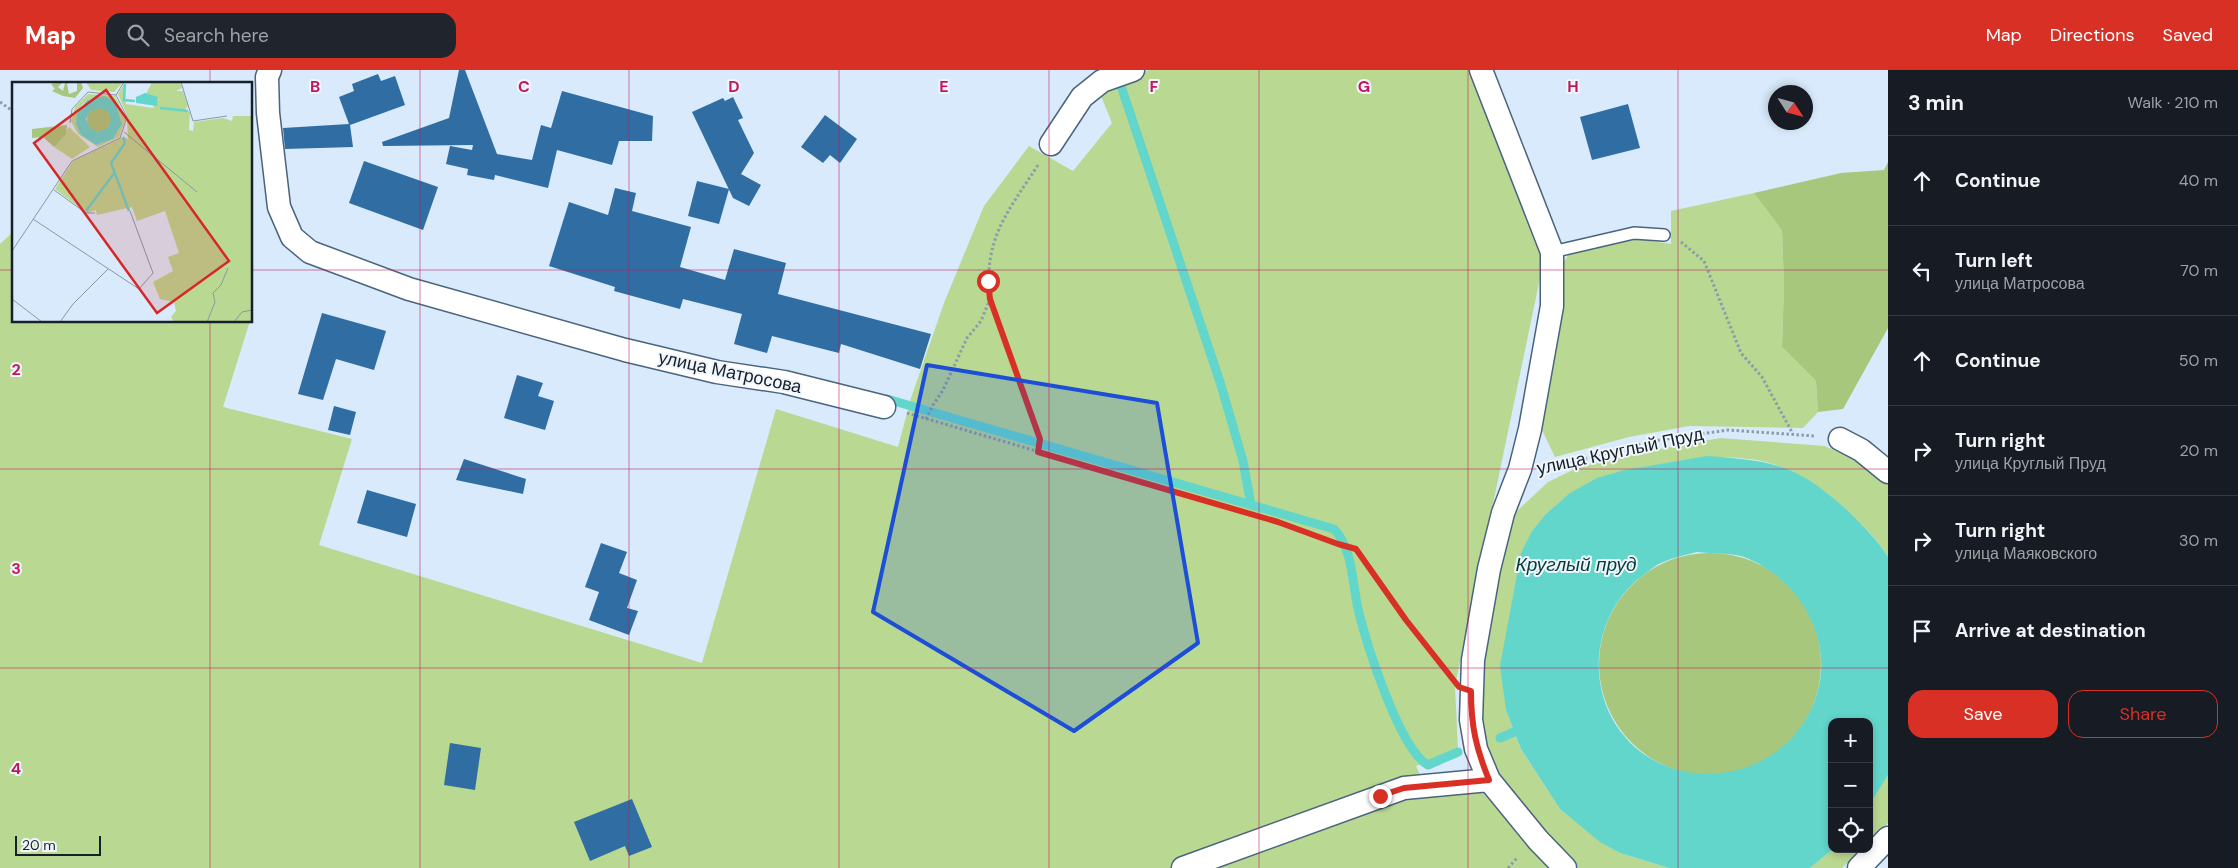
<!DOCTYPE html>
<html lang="en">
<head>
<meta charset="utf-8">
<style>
	body { margin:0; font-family:"DM Sans",sans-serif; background:#20242c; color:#f1f3f6 }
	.controls { position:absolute; right:15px; bottom:15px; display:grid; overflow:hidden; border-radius:10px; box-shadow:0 2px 8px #0003 }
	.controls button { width:45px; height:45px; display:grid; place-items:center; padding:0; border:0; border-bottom:1px solid #363941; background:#171b24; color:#f1f3f6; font:25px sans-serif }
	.compass { position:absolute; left:1768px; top:15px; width:45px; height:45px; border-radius:50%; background:#171b24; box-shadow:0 2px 8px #0003; rotate:126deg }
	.scale { position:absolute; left:15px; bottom:12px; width:86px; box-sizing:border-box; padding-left:5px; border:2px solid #15202a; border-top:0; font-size:14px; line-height:18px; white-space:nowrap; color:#15202a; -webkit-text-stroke:4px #f0f6fc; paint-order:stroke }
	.stop { position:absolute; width:15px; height:15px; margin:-11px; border:4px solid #d93025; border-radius:50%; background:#fff }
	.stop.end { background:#d93025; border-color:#fff; box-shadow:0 1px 5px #0008 }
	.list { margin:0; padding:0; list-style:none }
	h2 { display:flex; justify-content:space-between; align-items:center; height:65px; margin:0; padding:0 20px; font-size:21px }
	h2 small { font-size:16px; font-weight:400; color:#9ea1a6 }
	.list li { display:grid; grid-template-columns:32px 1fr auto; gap:15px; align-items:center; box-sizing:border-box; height:90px; padding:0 20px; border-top:1px solid #363941 }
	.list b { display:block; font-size:19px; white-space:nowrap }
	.list p { margin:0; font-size:16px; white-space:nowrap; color:#9ea1a6 }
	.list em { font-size:16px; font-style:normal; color:#9ea1a6 }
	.actions { display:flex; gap:10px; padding:15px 20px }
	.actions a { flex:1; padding:11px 0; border:1px solid #d93025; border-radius:15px; text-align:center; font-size:18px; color:#d93025 }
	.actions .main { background:#d93025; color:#fff }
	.icon { flex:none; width:28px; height:28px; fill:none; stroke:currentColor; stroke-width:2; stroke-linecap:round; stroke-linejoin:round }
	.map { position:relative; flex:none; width:1888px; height:798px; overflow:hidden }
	header { display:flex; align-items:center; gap:30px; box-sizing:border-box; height:70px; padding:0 25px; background:#d93025; color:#fff }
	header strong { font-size:24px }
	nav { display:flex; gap:28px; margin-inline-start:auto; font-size:18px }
	.search { width:350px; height:45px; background:#20242c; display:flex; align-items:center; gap:12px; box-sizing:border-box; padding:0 18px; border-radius:15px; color:#9ea1a6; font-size:19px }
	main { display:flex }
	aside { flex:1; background:#171b24 }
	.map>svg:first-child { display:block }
	.green { fill:#b9d891 }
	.forest { fill:#a7c77c }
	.water { fill:#63d6cc; fill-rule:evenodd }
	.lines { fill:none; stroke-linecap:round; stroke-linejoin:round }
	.stream { stroke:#63d6cc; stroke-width:9 }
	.building { fill:#2f6da2 }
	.service-casing { stroke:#4a647d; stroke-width:14 }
	.minor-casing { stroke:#4a647d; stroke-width:25 }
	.path { stroke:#8c9caa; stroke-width:3; stroke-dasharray:2.5 2.5; stroke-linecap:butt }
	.service { stroke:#fff; stroke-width:11 }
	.minor { stroke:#fff; stroke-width:22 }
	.route { stroke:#d93025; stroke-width:6 }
	.marked { fill:#1d4ed8; fill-opacity:0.2; stroke:#1d4ed8; stroke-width:4; stroke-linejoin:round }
	.grid { fill:none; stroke:#c2185b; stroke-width:1; stroke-opacity:0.55 }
	.labels { text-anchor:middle; stroke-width:4; stroke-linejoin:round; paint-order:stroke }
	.street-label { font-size:18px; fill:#15202a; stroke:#f0f6fc }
	.water-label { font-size:19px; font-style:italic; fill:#033b38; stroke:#f0f6fc }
	.inset-river { fill:none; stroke:#63d6cc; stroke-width:2.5 }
	.inset-road { fill:none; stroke:#8a99a7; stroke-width:1 }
	.view { fill:#d62828; fill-opacity:0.15; stroke:#d62828; stroke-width:2.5 }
	.inset-edge { fill:none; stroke:#15202a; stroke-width:2.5 }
	.grid-label { font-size:16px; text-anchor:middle; font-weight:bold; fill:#c2185b; stroke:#f0f6fc; stroke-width:4; stroke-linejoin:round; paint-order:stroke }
</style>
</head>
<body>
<header>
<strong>Map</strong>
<div class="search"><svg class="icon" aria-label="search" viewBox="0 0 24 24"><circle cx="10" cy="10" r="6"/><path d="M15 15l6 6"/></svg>Search here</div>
<nav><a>Map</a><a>Directions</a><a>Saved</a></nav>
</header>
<main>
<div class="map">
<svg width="1888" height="798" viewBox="0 0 1888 798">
	<rect width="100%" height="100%" fill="#d8eafb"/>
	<path class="green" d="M1149,0H1472L1544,189L1455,616L1458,680L1416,696L1427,719L1482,722L1552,798H0V174L14,161V251H250L223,337L352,369L319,475L702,593L776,339L898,377L911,328L944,233L984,136L1029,76L1073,101L1112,53L1099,21Z
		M1754,123L1782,159L1784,216L1782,277L1816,311L1818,342L1803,358L1689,356L1629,367L1555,387L1541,358L1562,194L1570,183L1638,169L1671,174V141Z
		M1721,368L1825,376L1851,388L1888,414V487C1877,468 1861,454 1845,439C1787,384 1739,381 1663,394C1603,403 1572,413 1532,461L1506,640L1521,679L1560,739L1600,771L1620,783L1669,798H1579C1542,762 1487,707 1481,653C1475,592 1496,517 1508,457L1517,441L1548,412L1579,397L1678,375Z
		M1888,705V753L1869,772V736Z
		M1833,779H1862L1842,798H1810Z"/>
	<path class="forest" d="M1888,92V258L1843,339L1818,342L1816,311L1782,277L1784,216L1782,160L1754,123L1841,103L1884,100Z
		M1599 594a111 111 0 1 1 222 0a111 111 0 1 1-222 0Z"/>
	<path class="water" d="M1707,386C1774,391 1797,394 1848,441C1863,456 1877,469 1888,487V705L1869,736V652H1832L1833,779L1810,798H1669L1620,783L1600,772L1560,739L1521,679L1506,640L1500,596L1521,483L1532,461L1546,444L1570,423L1597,408L1625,400ZM1697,482C1713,484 1735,482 1749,489C1812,517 1843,592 1804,652C1762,718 1660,723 1616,655C1585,606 1597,540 1642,506C1648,502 1654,496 1661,493C1672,488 1685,485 1697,482Z"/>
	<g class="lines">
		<path class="stream" d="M1122,19L1220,312L1243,391L1251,435
			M887,329L1334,459C1353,479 1352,512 1358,539C1366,572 1399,679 1428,695L1458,682
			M1500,668L1514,662"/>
	</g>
	<path class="building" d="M459,0H465L497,84L532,90L541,55L551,58L562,21L653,46L652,71H619L612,95L557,80L548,118L495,105L494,110L467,105L468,99L446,94L450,76L472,80L473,75L383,76L382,72L449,48Z
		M378,4L381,11L395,6L405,35L350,55L353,77L285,79L283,58L349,54L339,27L354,21L352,14Z
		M733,27L743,48L738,50L754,83L741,104L761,115L749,136L733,128L692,42L723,28L725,31Z
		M1628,34L1640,78L1592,90L1580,47Z
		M825,45L857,69L840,93L830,85L823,93L801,77Z
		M364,91L438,117L423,160L349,133Z
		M697,111L729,119L719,154L688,146Z
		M615,118L636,123L632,141L691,157L680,197L725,210L734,179L786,193L778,224L931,264L920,299L841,274L839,283L772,266L767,283L734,274L742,244L683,229L680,239L614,221L615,217L549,196L569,132L608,145Z
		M322,243L386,261L374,300L336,289L323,330L298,324Z
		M517,305L543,313L538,326L554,331L545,360L504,348Z
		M334,336L356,342L350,365L328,360Z
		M464,389L526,409L523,424L456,410Z
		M367,420L416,434L407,467L357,453Z
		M601,473L627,482L619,503L637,510L627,538L638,541L629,565L589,550L599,522L585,517Z
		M450,673L481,678L475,720L444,715Z
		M632,729L652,777L629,786L625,776L590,791L574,752Z"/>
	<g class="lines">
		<g class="service-casing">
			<path id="service" d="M1552,182L1634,163L1664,165"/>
		</g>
		<g class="minor-casing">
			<path id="minor" d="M270,0L267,7L268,43L279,137L292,167L310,182L409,219L625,280L717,302L784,312L884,337
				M1481,0L1552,182V236L1530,359L1520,399L1503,443L1489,499L1473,590L1471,650L1476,679L1489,710L1538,770L1565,798
				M1051,74L1082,27L1102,11L1133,0
				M1840,369L1861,380L1888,402
				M1183,798L1404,718L1489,710
				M1859,798L1888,768"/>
		</g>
		<path class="path" d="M0,32L14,42
			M1038,95C1007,143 983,169 990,229L1040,369L1038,382
			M1681,172L1704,191L1741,283L1762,307L1793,364
			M907,343L1278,452L1337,474L1356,479L1406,550L1446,601
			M926,349L933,335L943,320L967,268L981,251L990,229
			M1546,399L1653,371L1728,360L1815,366
			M1508,798L1518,787"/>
		<use href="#service" class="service"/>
		<use href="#minor" class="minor"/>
	</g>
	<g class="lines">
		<path class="route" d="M988,211L990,229L1040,369L1038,382L1278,452L1338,474L1356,479L1406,550L1459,617L1471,621C1471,656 1476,678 1489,710L1404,718L1380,726"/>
	</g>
	<path class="marked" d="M927,295L1157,333L1198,573L1074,661L873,542Z"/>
	<path class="grid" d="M210,0V14M420,0V798M629,0V798M839,0V798M1049,0V798M1259,0V798M1468,0V798M1678,0V798M0,200H14M251,200H1888M210,251V798M0,399H1888M0,598H1888"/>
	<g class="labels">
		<g class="street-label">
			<text transform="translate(730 302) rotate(12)" y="6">улица Матросова</text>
			<text transform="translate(1620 381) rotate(-12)" y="6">улица Круглый Пруд</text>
		</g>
		<g class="water-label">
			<text x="1576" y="501">Круглый пруд</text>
		</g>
	</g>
	<g transform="translate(12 12)">
		<rect width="240" height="240" fill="#d8eafb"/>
		<path d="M74,0H111L102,10L79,8ZM140,0H168L170,6L164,9H171L176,24L173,27L178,30L177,48L181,49L182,40L211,36L220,39L221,34H240V240H162L159,235L164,229L162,220L148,217L141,200L161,189L156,175L167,171L153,129L125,139L120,125L85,133L84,128L75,131L43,107L61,79L111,55L116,57L115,33L106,12L112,2L114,22L141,26L147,17L134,12ZM76,12L103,14L114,36L107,55L86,65L66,52L59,39L63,25ZM75,18L110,42L101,57L84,63L68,52L64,42L66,27ZM57,45L78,65L60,77L42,65Z" fill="#b9d891" fill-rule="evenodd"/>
		<path d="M46,0H51L46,5L51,9L53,1L59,0L55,2L57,12L65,9V0H69L71,6L63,16L51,14L40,9L43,7L39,2ZM75 38a12 12 0 1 1 24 0a12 12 0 1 1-24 0ZM55,43L54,52L42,65L31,55L20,56V47Z" fill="#a7c77c"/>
		<path d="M133,11L146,15L145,24L124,21V15ZM92,14L103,20L110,42L101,57L84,63L68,52L64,42L65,32L75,18ZM88,26L96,30L99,38L96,46L86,50L78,46L74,37L79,29Z" fill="#63d6cc" fill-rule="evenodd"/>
		<path class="inset-river" d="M113,2L112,18L123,19M148,26L176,29M111,55L113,61L99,81L117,129M74,129L103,90"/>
		<path class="inset-road" d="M169,0L181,39L215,34M104,13L112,0M112,50L185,110M42,108L74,131H83M21,137L127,207L141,191L118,129M0,169L60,79L108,56L115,35L104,13L76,10L60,27L58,41M0,217L30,240M48,240L61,222L96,187M195,240L203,220L201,211L209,203L216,186M222,240L230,230L240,228"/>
		<path class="view" d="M94,8L217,179L145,231L22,61Z"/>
		<rect width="240" height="240" class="inset-edge"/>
	</g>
	<g class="grid-label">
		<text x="315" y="22">B</text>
		<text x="524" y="22">C</text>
		<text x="734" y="22">D</text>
		<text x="944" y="22">E</text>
		<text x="1154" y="22">F</text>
		<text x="1364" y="22">G</text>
		<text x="1573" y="22">H</text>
		<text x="16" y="305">2</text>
		<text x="16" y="504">3</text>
		<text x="16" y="704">4</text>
	</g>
</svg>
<div class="controls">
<button>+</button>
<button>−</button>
<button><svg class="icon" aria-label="locate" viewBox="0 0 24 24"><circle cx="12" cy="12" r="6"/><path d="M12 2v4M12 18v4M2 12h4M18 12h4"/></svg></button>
</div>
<svg class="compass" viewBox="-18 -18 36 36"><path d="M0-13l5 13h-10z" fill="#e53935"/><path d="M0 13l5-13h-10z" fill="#9ea1a6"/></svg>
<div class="scale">20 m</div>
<div class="stop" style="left:988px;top:211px"></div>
<div class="stop end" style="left:1380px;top:726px"></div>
</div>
<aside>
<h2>3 min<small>Walk · 210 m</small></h2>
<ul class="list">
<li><svg class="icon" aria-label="ahead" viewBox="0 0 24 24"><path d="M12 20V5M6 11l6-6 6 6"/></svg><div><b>Continue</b></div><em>40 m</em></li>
<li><svg class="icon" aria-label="left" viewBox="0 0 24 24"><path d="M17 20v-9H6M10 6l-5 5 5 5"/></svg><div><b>Turn left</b><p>улица Матросова</p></div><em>70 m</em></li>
<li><svg class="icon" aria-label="ahead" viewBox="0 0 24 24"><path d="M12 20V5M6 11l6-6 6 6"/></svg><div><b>Continue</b></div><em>50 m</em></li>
<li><svg class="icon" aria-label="right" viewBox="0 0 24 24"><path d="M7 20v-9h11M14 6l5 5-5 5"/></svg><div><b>Turn right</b><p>улица Круглый Пруд</p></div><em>20 m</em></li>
<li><svg class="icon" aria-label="right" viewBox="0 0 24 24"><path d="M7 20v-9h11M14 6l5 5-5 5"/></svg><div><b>Turn right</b><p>улица Маяковского</p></div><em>30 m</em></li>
<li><svg class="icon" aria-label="arrive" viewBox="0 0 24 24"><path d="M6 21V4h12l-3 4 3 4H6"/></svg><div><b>Arrive at destination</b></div></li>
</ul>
<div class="actions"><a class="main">Save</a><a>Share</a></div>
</aside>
</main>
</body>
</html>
